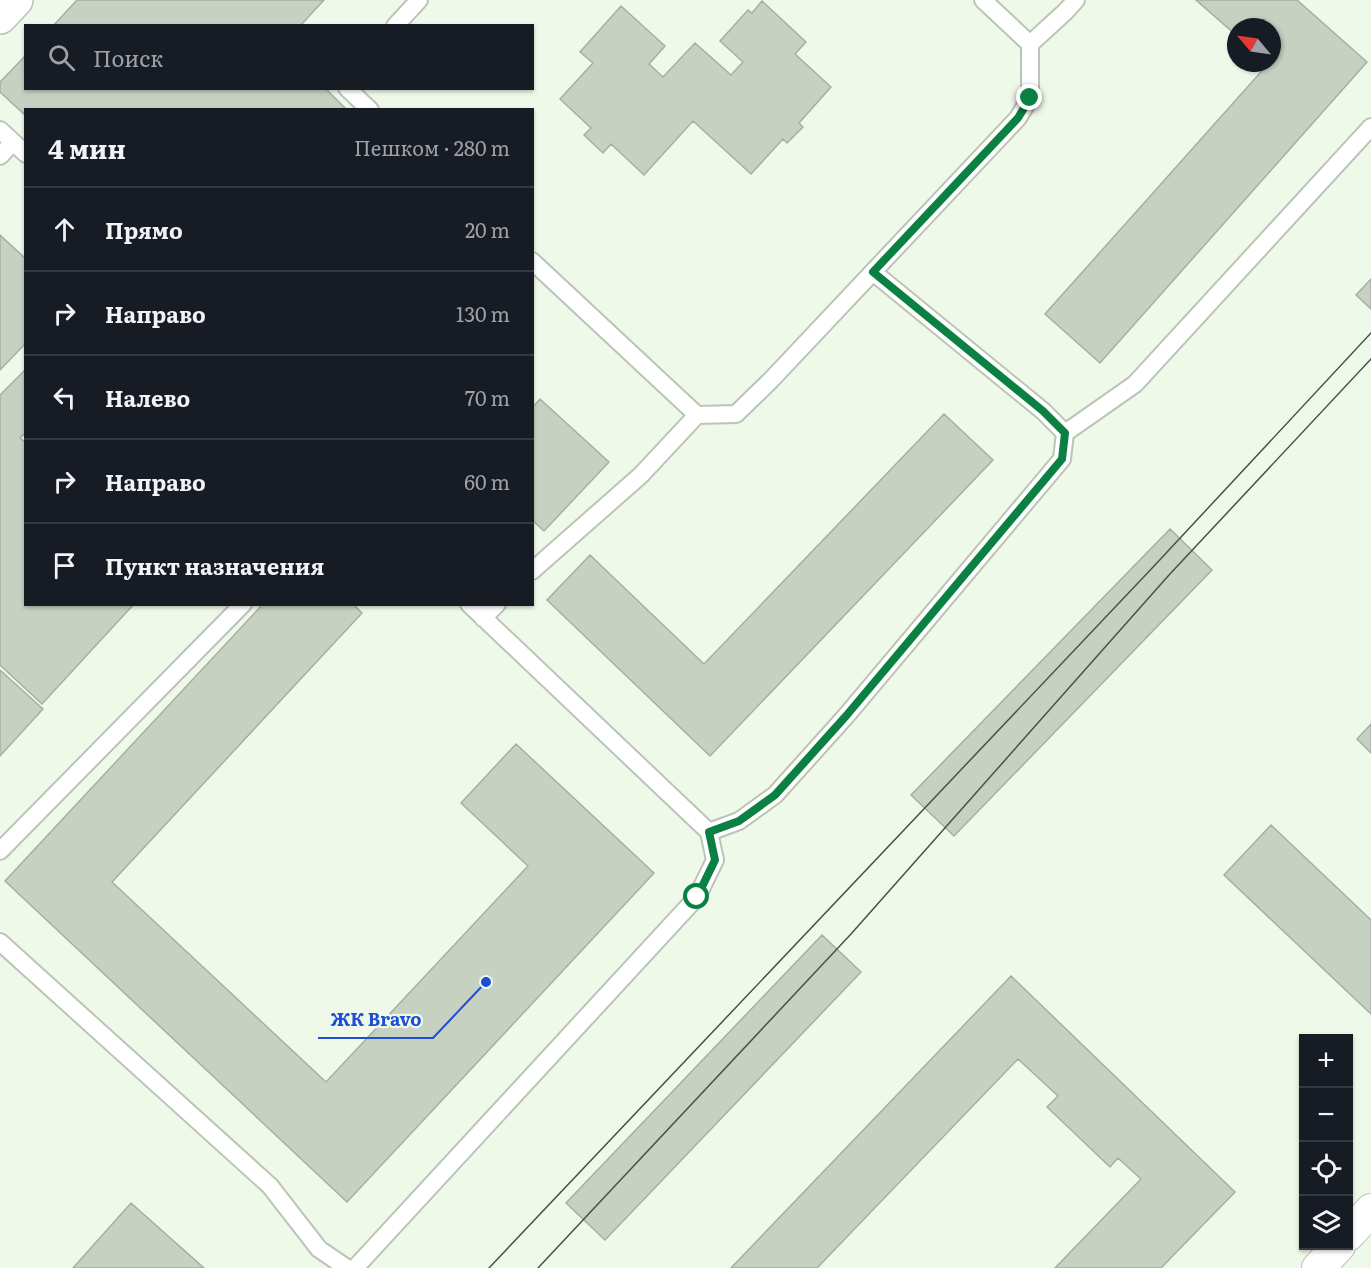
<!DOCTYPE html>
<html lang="ru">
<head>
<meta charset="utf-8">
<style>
	body { margin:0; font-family:Literata,serif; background:#20242c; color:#f1f3f6 }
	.controls { position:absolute; right:18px; bottom:18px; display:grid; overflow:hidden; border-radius:0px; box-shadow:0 2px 4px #0004 }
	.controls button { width:54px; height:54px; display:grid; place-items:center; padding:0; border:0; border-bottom:2px solid #363941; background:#171b24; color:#f1f3f6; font:30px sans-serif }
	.compass { position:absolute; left:1227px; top:18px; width:54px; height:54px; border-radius:50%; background:#171b24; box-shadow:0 2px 4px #0004; rotate:299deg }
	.stop { position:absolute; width:18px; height:18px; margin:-14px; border:4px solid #0b8043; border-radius:50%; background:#fff }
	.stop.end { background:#0b8043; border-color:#fff; box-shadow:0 2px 6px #0008 }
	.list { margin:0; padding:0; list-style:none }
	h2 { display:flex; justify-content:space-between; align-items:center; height:78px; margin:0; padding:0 24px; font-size:26px }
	h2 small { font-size:20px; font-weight:400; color:#9ea1a6 }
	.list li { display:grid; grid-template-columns:39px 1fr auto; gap:18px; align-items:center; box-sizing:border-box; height:84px; padding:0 24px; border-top:2px solid #363941 }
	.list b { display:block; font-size:22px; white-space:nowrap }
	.list em { font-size:20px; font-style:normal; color:#9ea1a6 }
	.icon { flex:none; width:33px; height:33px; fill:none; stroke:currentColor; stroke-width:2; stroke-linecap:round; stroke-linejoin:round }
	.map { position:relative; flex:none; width:1371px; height:1268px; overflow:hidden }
	.search { position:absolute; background:#171b24; box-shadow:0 2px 4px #0004; left:24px; top:24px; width:510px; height:66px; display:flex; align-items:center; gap:15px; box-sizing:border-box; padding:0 21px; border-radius:0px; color:#9ea1a6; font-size:22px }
	.panel { position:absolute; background:#171b24; box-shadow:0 2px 4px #0004; left:24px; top:108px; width:510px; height:498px; border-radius:0px }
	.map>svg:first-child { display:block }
	.building { fill:#c7d1c2; stroke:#a6afa1; stroke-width:1.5 }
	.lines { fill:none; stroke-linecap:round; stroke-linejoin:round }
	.lane-casing { stroke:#bbc4b6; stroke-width:20 }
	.street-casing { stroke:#bbc4b6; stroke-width:34 }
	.secondary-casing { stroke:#bbc4b6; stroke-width:36 }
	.lane { stroke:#fff; stroke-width:16 }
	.street { stroke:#fff; stroke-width:32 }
	.secondary { stroke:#fff; stroke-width:33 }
	.tram { stroke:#4b5049; stroke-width:1.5 }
	.route { stroke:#0b8043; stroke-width:8 }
	.leader { fill:none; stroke:#1d4ed8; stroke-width:2 }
	.callout-dot { fill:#1d4ed8; stroke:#eff9e9; stroke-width:2 }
	.callout-label { font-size:18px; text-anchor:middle; font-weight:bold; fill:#1d4ed8; stroke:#eff9e9; stroke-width:4.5; stroke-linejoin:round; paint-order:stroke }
</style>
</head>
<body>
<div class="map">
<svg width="1371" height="1268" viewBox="0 0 1371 1268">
	<rect width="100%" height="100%" fill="#eff9e9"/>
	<path class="building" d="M77,0H324L300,26H53Z
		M1196,0H1297L1367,62L1100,363L1045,314L1268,64L1267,63H1272V27H1236V35Z
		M762,1L806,42L795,54L831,87L799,123L803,127L787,143L783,139L751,174L693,121L644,175L611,144L603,153L584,135L591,128L560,99L593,63L580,52L621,6L665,46L649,64L663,77L695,43L731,75L743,62L720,41L748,10L752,13Z
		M26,55V88H325L347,110H26V116L0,92V82Z
		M0,235L26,259V343L0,370Z
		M1371,279V309L1356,295Z
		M26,369V432L20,438L26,443V604H134L42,704L0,665V395Z
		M540,399L609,462L544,531L532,520V408Z
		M944,414L993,460L710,756L547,600L590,555L704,664Z
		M1170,529L1212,570L954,836L911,795Z
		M263,604H353L362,613L112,882L326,1082L528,866L461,803L516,744L654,873L347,1202L5,881Z
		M0,670L43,709L0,756Z
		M1371,724V753L1357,739Z
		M1271,825L1371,920V1014L1224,875Z
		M822,935L861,972L605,1240L566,1203Z
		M1011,976L1235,1192L1161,1268H1055L1141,1179L1118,1158L1110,1167L1047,1107L1058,1096L1018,1059L817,1268H731Z
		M131,1203L204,1268H73Z"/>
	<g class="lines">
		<g class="lane-casing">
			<path id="lane" d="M395,26L419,0
				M1030,44L1065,12L1076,0
				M347,88L370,110
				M0,130L26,154
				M0,156L13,142
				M532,261L697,415L736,414L771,380L1018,118L1030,98V44L983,0
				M1065,433L1135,384L1371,127
				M532,571L641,475L697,415
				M483,618L497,604
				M709,832L739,821L775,795L846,716L1062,459L1065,433L1043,411L873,272
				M0,851L243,604
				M0,942L270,1186L319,1249L347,1268
				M355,1268L697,897L715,860L709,832L469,604"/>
		</g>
		<g class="street-casing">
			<path id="street" d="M1348,1235L1371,1210
				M1318,1268L1339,1246"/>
		</g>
		<g class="secondary-casing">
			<path id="secondary" d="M0,17L16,0"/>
		</g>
		<use href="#lane" class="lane"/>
		<use href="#street" class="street"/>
		<use href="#secondary" class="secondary"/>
		<path class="tram" d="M489,1268L1155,565L1371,333
			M538,1268L851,934L1169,575L1371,359"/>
	</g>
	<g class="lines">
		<path class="route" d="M697,897L715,860L709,832L739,821L775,795L846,716L1062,459L1065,433L1043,411L873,272L1018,118L1030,98"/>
	</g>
	<path class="leader" d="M486 982L433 1038H318"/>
	<circle class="callout-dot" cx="486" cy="982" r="6"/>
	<g class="callout-label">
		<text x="376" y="1026">ЖК Bravo</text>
	</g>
</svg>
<div class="controls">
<button>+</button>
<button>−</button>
<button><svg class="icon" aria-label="locate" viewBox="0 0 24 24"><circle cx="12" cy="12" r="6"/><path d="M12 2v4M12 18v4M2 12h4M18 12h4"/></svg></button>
<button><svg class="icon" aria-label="layers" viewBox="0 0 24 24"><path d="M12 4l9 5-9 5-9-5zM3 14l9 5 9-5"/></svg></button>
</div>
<svg class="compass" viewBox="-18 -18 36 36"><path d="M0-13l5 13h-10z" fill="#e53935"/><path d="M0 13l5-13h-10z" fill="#9ea1a6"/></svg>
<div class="stop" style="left:697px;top:897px"></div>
<div class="stop end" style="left:1030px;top:98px"></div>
<div class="search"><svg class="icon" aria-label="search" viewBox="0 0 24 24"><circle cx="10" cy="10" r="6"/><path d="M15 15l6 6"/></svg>Поиск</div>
<section class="panel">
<h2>4 мин<small>Пешком · 280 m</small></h2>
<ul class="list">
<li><svg class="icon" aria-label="ahead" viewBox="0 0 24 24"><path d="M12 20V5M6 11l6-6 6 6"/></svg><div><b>Прямо</b></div><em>20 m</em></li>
<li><svg class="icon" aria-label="right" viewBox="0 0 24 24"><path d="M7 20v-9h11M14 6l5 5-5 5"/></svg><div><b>Направо</b></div><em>130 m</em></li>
<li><svg class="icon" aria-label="left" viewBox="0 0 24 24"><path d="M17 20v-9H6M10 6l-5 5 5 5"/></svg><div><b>Налево</b></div><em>70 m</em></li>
<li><svg class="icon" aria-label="right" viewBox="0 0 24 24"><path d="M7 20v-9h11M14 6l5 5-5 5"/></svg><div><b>Направо</b></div><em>60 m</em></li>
<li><svg class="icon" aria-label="arrive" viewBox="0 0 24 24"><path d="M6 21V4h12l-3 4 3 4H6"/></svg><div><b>Пункт назначения</b></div></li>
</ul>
</section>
</div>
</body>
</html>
